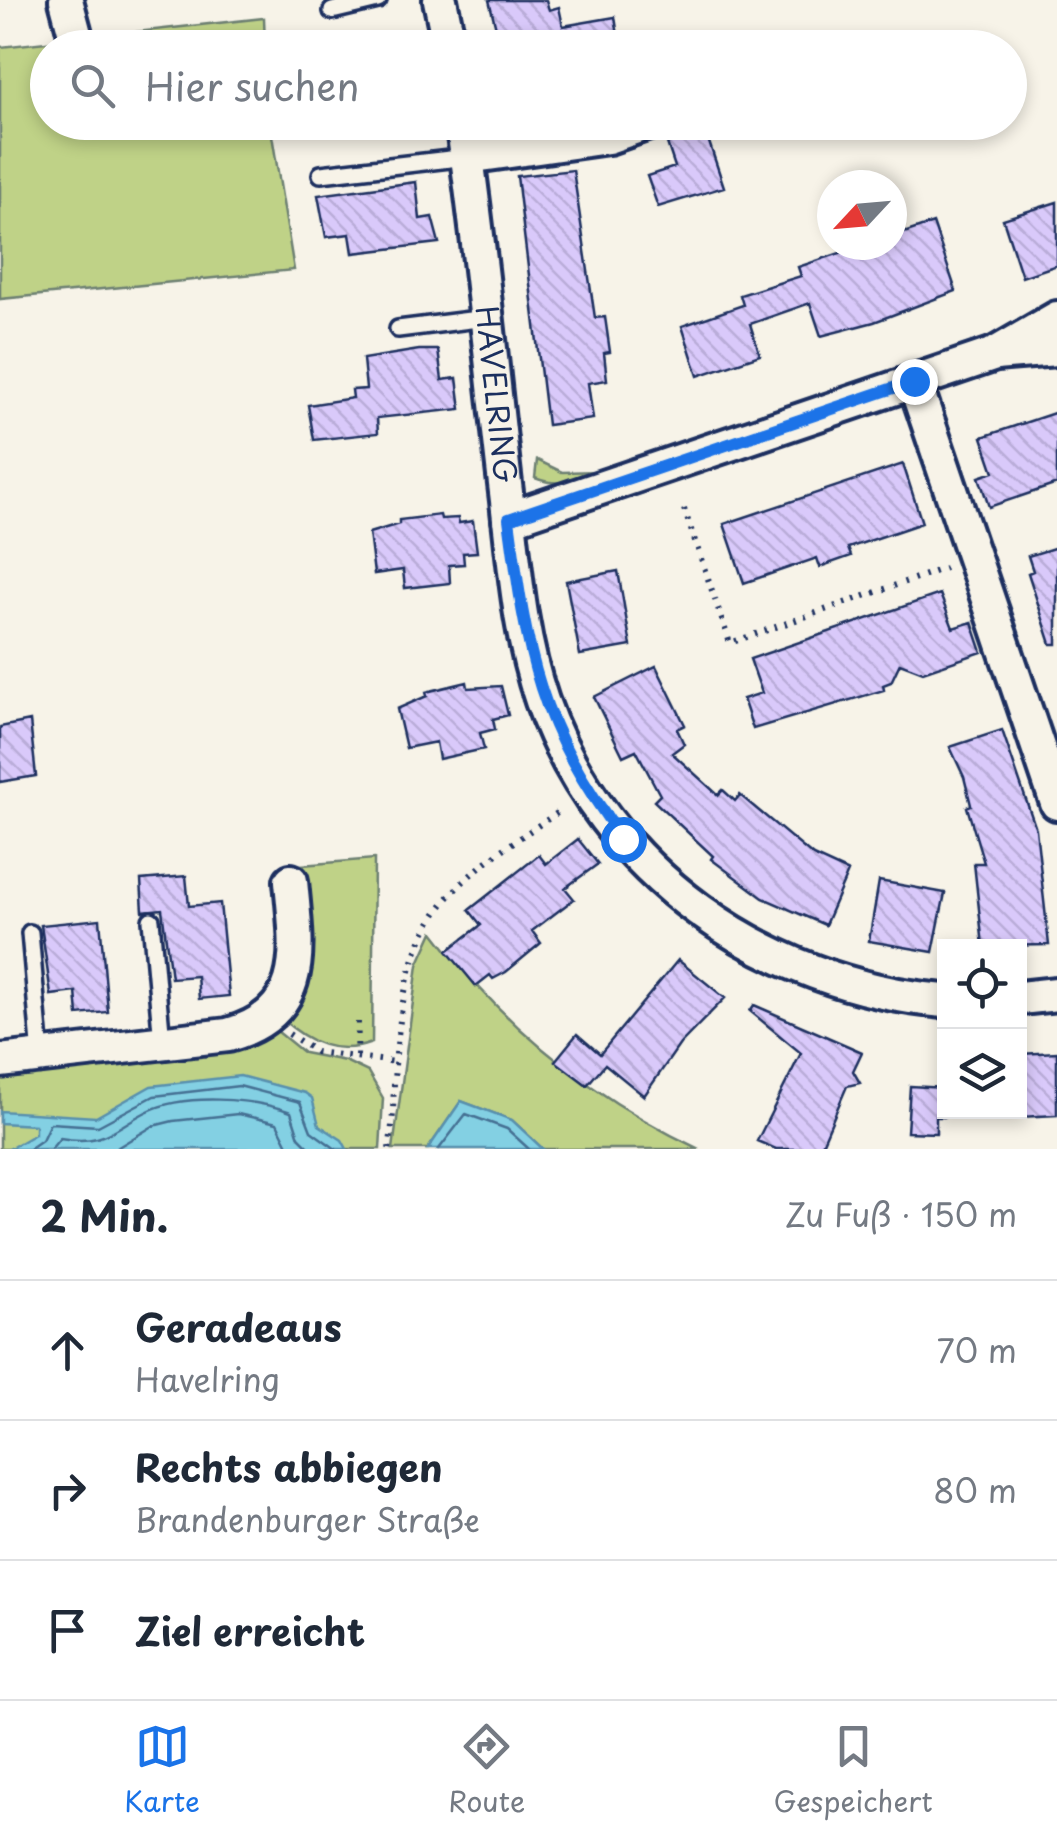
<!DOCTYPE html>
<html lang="de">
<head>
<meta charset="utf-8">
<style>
	body { margin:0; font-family:"Playpen Sans",sans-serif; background:#f6f6f7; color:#1f2937 }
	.controls { position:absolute; right:30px; bottom:30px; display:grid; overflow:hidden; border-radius:0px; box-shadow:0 5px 15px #0003 }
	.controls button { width:90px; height:90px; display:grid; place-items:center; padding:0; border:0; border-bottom:2px solid #e0e1e3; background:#fff; color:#1f2937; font:50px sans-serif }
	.compass { position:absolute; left:817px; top:170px; width:90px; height:90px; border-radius:50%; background:#fff; box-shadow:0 5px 15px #0003; rotate:244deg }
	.stop { position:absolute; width:30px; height:30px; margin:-22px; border:8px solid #1a73e8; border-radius:50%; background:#fff }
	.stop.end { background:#1a73e8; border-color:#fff; box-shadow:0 2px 10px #0008 }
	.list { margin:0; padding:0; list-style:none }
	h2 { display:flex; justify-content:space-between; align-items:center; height:130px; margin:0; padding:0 40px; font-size:42px }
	h2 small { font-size:32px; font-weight:400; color:#747a83 }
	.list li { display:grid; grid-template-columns:65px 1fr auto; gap:30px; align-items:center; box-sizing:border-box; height:140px; padding:0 40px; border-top:2px solid #e0e1e3 }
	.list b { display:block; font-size:38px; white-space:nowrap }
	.list p { margin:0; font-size:32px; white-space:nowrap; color:#747a83 }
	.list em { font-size:32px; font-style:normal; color:#747a83 }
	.icon { flex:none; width:55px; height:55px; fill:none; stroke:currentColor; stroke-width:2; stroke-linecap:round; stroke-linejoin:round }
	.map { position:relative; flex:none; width:1057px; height:1149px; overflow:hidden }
	.search { position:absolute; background:#fff; box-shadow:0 5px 15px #0003; left:30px; right:30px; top:30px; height:110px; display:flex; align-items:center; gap:25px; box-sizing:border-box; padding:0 35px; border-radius:55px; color:#747a83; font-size:38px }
	.sheet { height:550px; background:#fff }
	nav { display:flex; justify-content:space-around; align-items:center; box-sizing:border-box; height:140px; border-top:2px solid #e0e1e3; background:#fff; font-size:28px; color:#747a83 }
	nav a { display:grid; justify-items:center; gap:5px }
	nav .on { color:#1a73e8 }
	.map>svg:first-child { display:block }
	.green { fill:#bfd287; stroke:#6d8072; stroke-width:2.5 }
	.water { fill:#83d0e3; stroke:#5990ae; stroke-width:2.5 }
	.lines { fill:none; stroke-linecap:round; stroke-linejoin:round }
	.shore { stroke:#456f93; stroke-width:2.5 }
	.building { fill:url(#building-back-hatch); stroke:#1b2f5e; stroke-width:2.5 }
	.service-casing { stroke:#1b2f5e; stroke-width:22 }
	.minor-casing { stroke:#1b2f5e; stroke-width:40 }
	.path { stroke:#1b2f5e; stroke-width:6; stroke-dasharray:2.5 8; stroke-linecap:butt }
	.service { stroke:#f7f3e8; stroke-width:15 }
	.minor { stroke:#f7f3e8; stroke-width:32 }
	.route { stroke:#1a73e8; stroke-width:12 }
	.labels { text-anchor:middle; stroke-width:8; stroke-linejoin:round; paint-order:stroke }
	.street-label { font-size:30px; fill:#1b2f5e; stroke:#f7f3e8 }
</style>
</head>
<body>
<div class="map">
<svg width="1057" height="1149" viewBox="0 0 1057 1149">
	<defs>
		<pattern id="building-back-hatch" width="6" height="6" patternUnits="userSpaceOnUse" patternTransform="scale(2.5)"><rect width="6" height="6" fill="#d9c9fa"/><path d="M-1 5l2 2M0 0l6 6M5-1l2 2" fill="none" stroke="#baadd9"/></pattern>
	</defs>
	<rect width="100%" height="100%" fill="#f7f3e8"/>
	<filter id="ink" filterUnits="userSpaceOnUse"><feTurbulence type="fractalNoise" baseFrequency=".01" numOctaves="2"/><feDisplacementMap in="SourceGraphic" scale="20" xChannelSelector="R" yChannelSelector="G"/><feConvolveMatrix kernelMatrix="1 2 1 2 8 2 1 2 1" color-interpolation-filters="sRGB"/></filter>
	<g filter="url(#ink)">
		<path class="green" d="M264,18L265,47L48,48V122L270,123L294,270L0,299V47Z
			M537,460L562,472L602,471C578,480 560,488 535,478Z
			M374,859L372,1043C336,1056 309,1043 282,1019L310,943L302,865Z
			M433,932C504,1027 592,1098 699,1149H543L512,1120L461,1101L428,1149H393L418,965Z
			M272,1027L304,1053L345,1061L368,1072L383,1098L380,1149H0V1073Z"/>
		<path class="water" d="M240,1076L305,1093L312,1098L319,1125L342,1140L347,1149H9L35,1134V1125L0,1123V1111L96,1117L151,1086Z
			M461,1101L512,1120L543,1149H428Z"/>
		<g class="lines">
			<path class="shore" d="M29,1149L42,1140L50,1123L98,1126L154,1096L239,1086L300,1102L311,1131L336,1149
				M51,1149L60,1138C103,1146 111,1130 146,1112C184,1093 252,1098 291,1112L299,1137L311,1149
				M115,1149L153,1126L173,1121L238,1114L277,1123L290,1149
				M439,1149L466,1114L507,1129L529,1149"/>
		</g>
		<path class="building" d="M489,0H546L549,10L559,7L563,26L615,17L620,48H501Z
			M705,130L724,187L658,207L647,176L675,167L667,143Z
			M573,170L595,318L605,317L610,352L604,353L607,380L588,383L593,419L547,425L517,176Z
			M416,182L420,219L432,217L439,243L353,253L350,234L326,237L318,195Z
			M1057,202V265L1022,277L1003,219Z
			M933,223L956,291L874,322L821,336L810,303L750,324L760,355L698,376L682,326L743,305L740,295L801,276L798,267L864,245H892V237Z
			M419,350H438L442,380L457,378L461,409L377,418L378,433L314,440L308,405L353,398L352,390L366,389L363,359Z
			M1057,412V484L989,507L979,477L994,472L982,437Z
			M903,464L922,523L848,548L851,556L820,567L817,558L744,583L724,524Z
			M440,515L441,519L458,518L459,523L473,521L477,552L463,553L464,564L449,565L450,583L405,588L403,570L374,574L369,533L399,524V520Z
			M1057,547V644H1051L1028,573L1033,571L1028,556Z
			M618,571L631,646L580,655L566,581Z
			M940,594L953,628L972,622L982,652L923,672L900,663L891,682L883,685L884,690L753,729L743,699L762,693L750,659Z
			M656,666L685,725L677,729L684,744L672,753L718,795L723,790L735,801L740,795L813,856L848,872L825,925L763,898L711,859L713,856L654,801L660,795L636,750L623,756L594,697Z
			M467,682L468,688L501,686L508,715L493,719L495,729L480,733L484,749L439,759L436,742L406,748L397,709L427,696L426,692Z
			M30,721L36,776L0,782V727Z
			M1002,730L1036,829L1049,945L983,946L974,863H984L967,807L971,805L964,777L950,747Z
			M578,839L598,864L565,888L574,899L532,931L541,943L506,972L493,979L490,975L476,986L447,951L481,925L469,910L539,855L546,864Z
			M186,876L189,906L220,903L229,996L199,999L197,976L171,978L162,909L143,911L141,880Z
			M879,881L945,893L933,952L869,941Z
			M100,919L108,1012L78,1015L76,992L51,995L41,925Z
			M678,960L725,998L680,1044L644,1096L605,1064L587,1085L555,1061L577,1034L600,1054Z
			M754,1005L862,1052L853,1071L860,1083L847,1086L820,1149H776L757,1141L801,1053L750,1011Z
			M1057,1052V1115L1020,1117V1054Z
			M910,1086L944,1088V1117H936V1133L907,1132Z"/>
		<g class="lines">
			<g class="service-casing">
				<path id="service" d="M332,11L378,0
					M321,174L467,157
					M398,329L486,318
					M151,920L162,1042
					M30,933L41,1056"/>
			</g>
			<g class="minor-casing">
				<g id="minor">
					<path d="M66,0L75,34"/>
					<path d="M440,0L450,48"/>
					<path id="s1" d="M462,122C480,242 491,364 505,484C514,556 518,632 542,701C603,873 766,986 944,1001"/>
					<path d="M467,157L608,137L651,122"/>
					<path d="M995,354L1057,349"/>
					<path d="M914,381L1057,803"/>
					<path d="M509,519L995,354L1057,318"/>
					<path d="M1020,998L1057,994"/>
					<path d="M0,1061L228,1035C310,1012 297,949 291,881"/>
				</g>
			</g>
			<path class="path" d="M684,509L730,643L945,568
				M289,1034L316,1052L395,1062
				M357,1056L358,1022
				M389,1149C394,1121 393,1093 395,1065C408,915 441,888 562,810"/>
			<use href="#service" class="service"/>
			<use href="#minor" class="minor"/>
		</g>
	</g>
	<g class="lines" filter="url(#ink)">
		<path class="route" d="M623,839C538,725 527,656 509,519L914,381"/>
	</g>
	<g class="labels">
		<g class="street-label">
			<text dy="10" stroke="none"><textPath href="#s1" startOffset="275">HAVELRING</textPath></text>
		</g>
	</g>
</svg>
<div class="controls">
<button><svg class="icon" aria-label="locate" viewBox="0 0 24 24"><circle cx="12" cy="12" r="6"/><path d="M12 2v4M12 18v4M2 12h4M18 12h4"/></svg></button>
<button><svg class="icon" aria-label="layers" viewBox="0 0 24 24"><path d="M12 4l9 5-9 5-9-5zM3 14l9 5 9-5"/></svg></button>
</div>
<svg class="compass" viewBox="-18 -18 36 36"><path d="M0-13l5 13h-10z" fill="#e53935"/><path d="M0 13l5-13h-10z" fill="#747a83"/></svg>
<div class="stop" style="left:623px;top:839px"></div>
<div class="stop end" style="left:914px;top:381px"></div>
<div class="search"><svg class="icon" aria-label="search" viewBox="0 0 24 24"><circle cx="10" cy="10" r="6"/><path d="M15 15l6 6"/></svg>Hier suchen</div>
</div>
<section class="sheet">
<h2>2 Min.<small>Zu Fuß · 150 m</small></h2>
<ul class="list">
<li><svg class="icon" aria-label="ahead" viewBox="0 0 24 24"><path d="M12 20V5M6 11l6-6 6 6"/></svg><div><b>Geradeaus</b><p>Havelring</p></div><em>70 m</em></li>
<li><svg class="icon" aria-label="right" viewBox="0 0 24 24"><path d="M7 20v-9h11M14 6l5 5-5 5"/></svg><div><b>Rechts abbiegen</b><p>Brandenburger Straße</p></div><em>80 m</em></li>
<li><svg class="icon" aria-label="arrive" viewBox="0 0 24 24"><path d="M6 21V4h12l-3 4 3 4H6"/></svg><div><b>Ziel erreicht</b></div></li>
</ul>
</section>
<nav>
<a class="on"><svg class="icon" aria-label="map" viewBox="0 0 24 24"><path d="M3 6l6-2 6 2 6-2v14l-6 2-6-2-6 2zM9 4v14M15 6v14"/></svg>Karte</a>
<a><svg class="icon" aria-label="directions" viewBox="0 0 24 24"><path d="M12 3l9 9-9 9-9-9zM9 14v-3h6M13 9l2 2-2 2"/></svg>Route</a>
<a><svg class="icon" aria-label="saved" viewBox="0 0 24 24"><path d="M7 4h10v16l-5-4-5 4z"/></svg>Gespeichert</a>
</nav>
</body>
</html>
